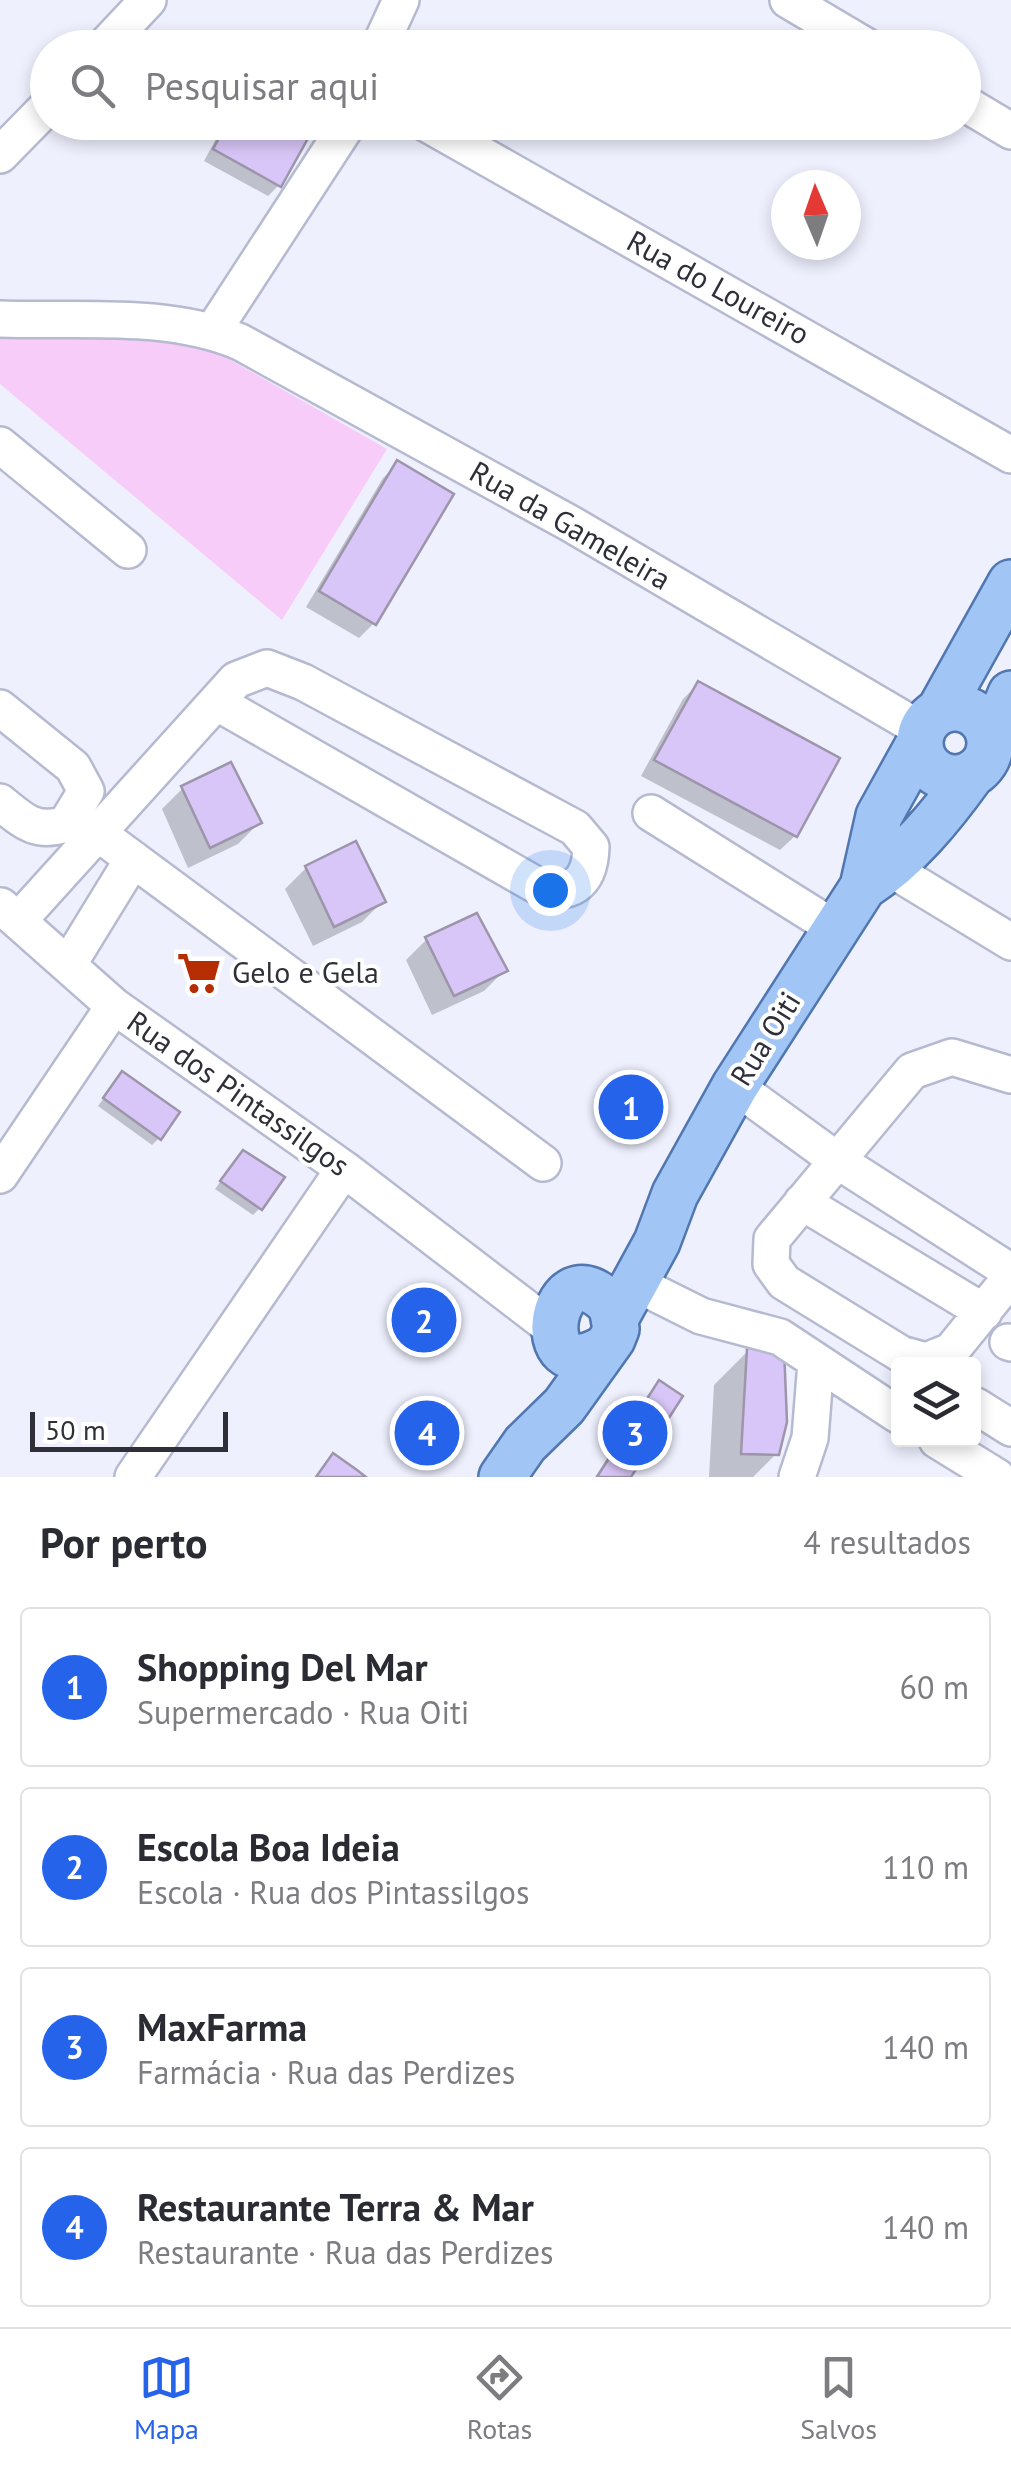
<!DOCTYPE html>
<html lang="pt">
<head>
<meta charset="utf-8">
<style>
	body { margin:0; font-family:"PT Sans",sans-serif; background:#f7f7f7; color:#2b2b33 }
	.controls { position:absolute; right:30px; bottom:30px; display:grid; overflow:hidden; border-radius:10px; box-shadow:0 5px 15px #0003 }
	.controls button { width:90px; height:90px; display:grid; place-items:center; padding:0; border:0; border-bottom:2px solid #e1e1e2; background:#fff; color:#2b2b33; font:50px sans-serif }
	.compass { position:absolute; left:771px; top:170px; width:90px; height:90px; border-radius:50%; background:#fff; box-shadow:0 5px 15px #0003; rotate:358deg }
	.scale { position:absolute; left:30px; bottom:25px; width:198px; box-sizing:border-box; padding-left:10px; border:5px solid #2e2f38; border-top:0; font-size:28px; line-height:35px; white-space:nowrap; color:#2e2f38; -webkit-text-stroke:8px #fff; paint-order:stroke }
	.you { position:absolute; left:550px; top:890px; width:35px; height:35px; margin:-25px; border:8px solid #fff; border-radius:50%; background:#1a73e8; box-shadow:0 0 0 15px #1a73e833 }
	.badge { display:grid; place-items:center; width:65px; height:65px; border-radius:50%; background:#2563eb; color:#fff; font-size:32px; font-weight:700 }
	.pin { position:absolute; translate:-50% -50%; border:5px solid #fff; box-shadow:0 2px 10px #0006 }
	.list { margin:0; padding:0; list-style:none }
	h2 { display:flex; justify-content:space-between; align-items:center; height:130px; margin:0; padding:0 40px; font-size:42px }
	h2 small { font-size:32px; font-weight:400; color:#7c7c81 }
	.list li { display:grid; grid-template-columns:65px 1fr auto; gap:30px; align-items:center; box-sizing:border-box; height:160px; margin:0 20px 20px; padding:0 20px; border:2px solid #e1e1e2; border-radius:10px }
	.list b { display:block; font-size:38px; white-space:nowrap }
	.list p { margin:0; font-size:32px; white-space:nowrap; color:#7c7c81 }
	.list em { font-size:32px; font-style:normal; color:#7c7c81 }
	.icon { flex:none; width:55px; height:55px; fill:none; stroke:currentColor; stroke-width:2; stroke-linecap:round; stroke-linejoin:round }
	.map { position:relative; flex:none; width:1011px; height:1477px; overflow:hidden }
	.search { position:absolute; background:#fff; box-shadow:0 5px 15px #0003; left:30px; right:30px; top:30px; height:110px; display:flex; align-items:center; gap:25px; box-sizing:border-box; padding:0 35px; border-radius:55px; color:#7c7c81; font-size:38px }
	.sheet { height:850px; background:#fff }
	nav { display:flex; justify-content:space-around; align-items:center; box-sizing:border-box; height:140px; border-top:2px solid #e1e1e2; background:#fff; font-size:28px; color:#7c7c81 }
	nav a { display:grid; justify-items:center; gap:5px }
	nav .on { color:#2563eb }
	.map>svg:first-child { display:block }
	.green { fill:#f8ccf9 }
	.shadow { fill:#0003 }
	.building { fill:#d9c6f8; stroke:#9d95aa; stroke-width:2.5 }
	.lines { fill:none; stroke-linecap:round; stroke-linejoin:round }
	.minor-casing { stroke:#b6bad0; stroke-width:40 }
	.major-casing { stroke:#5077af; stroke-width:50 }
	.minor { stroke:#fff; stroke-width:35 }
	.major { stroke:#a1c5f5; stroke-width:45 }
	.labels { text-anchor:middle; stroke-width:8; stroke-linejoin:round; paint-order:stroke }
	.street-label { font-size:30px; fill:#2e2f38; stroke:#fff }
	.poi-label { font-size:30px; fill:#2e2f38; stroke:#fff; text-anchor:start }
</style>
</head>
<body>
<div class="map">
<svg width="1011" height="1477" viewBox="0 0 1011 1477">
	<rect width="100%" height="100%" fill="#eef0fe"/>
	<path class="green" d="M0,327L170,339L213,350L387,449L282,620L0,384Z"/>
	<path class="shadow" d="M225,122H314L279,185L268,196L204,161Z
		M398,464L374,623L359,638L306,607L383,478Z
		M698,684L795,836L780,850L641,776L683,699Z
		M183,788L259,823L238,844L188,868L162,809Z
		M306,868L383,901L362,922L313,946L285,889Z
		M427,939L505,970L484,991L432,1015L406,960Z
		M116,1081L159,1138L152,1145L98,1106Z
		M236,1160L260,1208L253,1215L215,1189Z
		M748,1351L776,1454L753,1477H709L714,1385Z
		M659,1383L628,1477H595L648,1395Z"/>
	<path class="building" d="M228,122H317L281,187L213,149Z
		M397,460L454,494L376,625L319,591Z
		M698,681L840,758L797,837L654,760Z
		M231,762L262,823L210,848L181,786Z
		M356,841L386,902L334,927L305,866Z
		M477,913L508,971L454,996L425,937Z
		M122,1071L180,1112L161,1140L103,1098Z
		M243,1150L285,1177L262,1210L220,1181Z
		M747,1348H784L787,1422L779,1455L741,1454Z
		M659,1380L683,1396L631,1477H597Z
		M333,1453L357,1470L366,1477H316Z"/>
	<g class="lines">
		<g class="minor-casing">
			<path id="minor" d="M788,0L869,48
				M103,48L148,0
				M379,48L401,0
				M964,103L1011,131
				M424,122L1011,455
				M0,155L48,106
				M0,319C79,322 166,311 240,342L571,524L922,730
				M213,331L349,122
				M0,445L128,550
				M0,708L73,767L86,791L66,824C36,834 23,821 0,802
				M651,813L836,929
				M95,831L543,1163
				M891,869L1011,942
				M1,906L114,1006L344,1169L552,1328
				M18,921L236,680L267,668L303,682L575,828L591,847C590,884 570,898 536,885L216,702
				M68,965L133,859
				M1011,1075L952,1057L912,1071L772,1239L771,1264L784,1282L901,1354L926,1361L951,1351L1011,1277
				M735,1086L838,1161L1011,1272
				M0,1175L114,1006
				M802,1202L984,1312
				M635,1283L701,1316L780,1337L898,1415
				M1008,1342L1011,1343
				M976,1406L1011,1428
				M937,1440L997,1477
				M133,1477L344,1169
				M797,1477L810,1438L816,1362"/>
		</g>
		<g class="major-casing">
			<path id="major" d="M920 743a35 35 0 1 1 70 0a35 35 0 1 1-70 0Z
				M939,712L1011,583
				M991,742L1011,694
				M863,887L879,816L920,742
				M616,1317L657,1242L675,1194L735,1086L863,887C907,858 940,818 971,775
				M502,1477L525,1444L564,1406L612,1339L616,1329L612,1307C551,1236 525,1396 605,1348"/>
		</g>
		<use href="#minor" class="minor"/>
		<use href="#major" class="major"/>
	</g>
	<defs>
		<g id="supermarket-bare" transform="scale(3.45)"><path d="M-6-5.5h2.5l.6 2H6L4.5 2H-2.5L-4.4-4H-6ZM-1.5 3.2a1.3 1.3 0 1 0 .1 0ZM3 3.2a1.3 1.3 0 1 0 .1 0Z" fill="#b72d02" stroke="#fff" stroke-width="2.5" paint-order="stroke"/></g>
	</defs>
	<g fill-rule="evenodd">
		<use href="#supermarket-bare" x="199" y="973"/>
	</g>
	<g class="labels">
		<g class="street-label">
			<text transform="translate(718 288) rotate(29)" y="10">Rua do Loureiro</text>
			<text transform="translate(570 526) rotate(30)" y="10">Rua da Gameleira</text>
			<text transform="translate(766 1039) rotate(-58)" y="10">Rua Oiti</text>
			<text transform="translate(238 1094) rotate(35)" y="10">Rua dos Pintassilgos</text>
		</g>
		<g class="poi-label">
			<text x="232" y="983">Gelo e Gela</text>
		</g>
	</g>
</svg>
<div class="controls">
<button><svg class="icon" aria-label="layers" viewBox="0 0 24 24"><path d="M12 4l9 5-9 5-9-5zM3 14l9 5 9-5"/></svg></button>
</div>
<svg class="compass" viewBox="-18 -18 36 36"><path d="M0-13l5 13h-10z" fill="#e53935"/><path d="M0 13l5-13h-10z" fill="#7c7c81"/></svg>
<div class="scale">50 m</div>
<div class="you"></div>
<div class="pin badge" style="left:631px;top:1107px">1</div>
<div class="pin badge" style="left:424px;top:1320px">2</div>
<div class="pin badge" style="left:635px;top:1433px">3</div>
<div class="pin badge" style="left:427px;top:1433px">4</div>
<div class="search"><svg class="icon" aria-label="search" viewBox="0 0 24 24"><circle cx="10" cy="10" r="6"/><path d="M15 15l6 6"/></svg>Pesquisar aqui</div>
</div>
<section class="sheet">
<h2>Por perto<small>4 resultados</small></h2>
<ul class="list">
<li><span class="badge">1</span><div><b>Shopping Del Mar</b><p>Supermercado · Rua Oiti</p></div><em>60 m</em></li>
<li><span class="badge">2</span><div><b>Escola Boa Ideia</b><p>Escola · Rua dos Pintassilgos</p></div><em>110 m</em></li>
<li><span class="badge">3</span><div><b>MaxFarma</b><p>Farmácia · Rua das Perdizes</p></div><em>140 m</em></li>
<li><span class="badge">4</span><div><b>Restaurante Terra &amp; Mar</b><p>Restaurante · Rua das Perdizes</p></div><em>140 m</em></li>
</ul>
</section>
<nav>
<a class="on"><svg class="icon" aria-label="map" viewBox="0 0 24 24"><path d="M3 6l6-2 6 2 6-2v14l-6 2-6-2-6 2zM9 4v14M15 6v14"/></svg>Mapa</a>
<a><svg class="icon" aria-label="directions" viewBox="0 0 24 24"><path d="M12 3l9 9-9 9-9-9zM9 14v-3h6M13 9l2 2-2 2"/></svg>Rotas</a>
<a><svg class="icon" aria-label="saved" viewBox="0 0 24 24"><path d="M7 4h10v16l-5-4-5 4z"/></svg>Salvos</a>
</nav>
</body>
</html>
